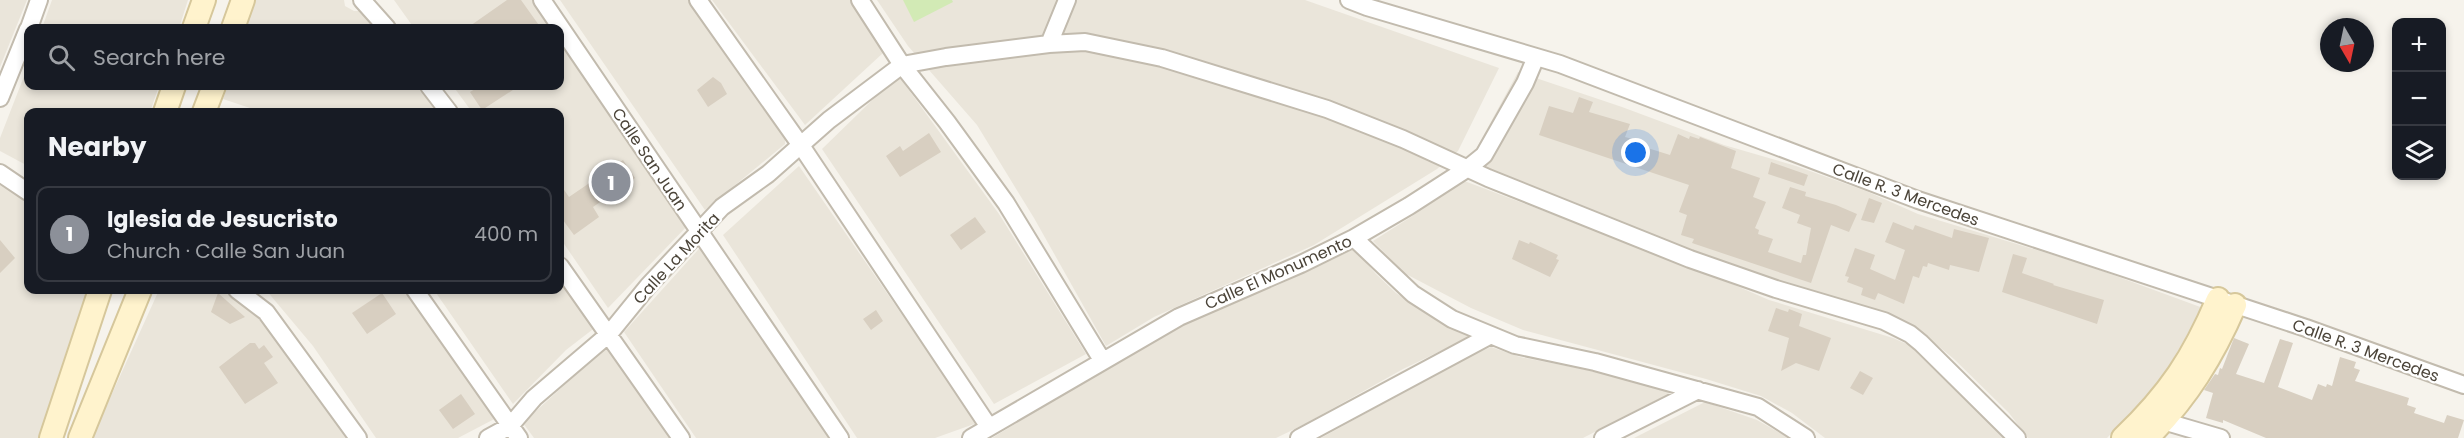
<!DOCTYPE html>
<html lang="en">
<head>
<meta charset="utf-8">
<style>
	body { margin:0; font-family:Poppins,sans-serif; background:#242831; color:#f1f3f6 }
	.controls { position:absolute; right:18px; top:18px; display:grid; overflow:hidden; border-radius:12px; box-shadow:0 3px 9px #0003 }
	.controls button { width:54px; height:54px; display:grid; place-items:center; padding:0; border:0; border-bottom:2px solid #363941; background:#171b24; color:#f1f3f6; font:30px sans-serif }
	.compass { position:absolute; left:2320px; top:18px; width:54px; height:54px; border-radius:50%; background:#171b24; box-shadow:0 3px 9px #0003; rotate:171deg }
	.you { position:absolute; left:1636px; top:153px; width:21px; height:21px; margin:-15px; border:4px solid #fff; border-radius:50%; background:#1a73e8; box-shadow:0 0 0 9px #1a73e833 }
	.badge { display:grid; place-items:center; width:39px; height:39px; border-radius:50%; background:#8c9099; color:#fff; font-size:20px; font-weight:700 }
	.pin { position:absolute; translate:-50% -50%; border:3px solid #fff; box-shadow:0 2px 6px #0006 }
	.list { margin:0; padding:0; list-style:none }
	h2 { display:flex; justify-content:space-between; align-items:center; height:78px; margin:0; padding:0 24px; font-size:26px }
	h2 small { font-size:20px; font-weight:400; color:#9ea1a6 }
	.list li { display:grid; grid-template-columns:39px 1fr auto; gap:18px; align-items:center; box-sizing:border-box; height:96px; margin:0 12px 12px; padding:0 12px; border:2px solid #363941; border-radius:12px }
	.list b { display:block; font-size:22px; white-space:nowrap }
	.list p { margin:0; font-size:20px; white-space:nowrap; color:#9ea1a6 }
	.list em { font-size:20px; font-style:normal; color:#9ea1a6 }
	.icon { flex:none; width:33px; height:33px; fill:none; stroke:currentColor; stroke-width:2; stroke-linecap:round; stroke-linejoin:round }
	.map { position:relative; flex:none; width:2464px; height:438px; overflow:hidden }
	.search { position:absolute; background:#171b24; box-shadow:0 3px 9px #0003; left:24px; top:24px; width:540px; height:66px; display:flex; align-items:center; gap:15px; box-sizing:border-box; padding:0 21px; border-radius:12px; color:#9ea1a6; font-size:22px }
	.panel { position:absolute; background:#171b24; box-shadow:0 3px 9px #0003; left:24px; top:108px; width:540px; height:186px; border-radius:12px }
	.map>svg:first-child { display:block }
	.residential { fill:#eae5da }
	.green { fill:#d2eab5 }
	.building { fill:#d8cfc1 }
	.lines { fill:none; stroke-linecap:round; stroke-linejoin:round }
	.street-casing { stroke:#c2bbae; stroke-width:20 }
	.secondary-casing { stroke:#d6c79b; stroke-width:26 }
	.street { stroke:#fff; stroke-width:16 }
	.secondary { stroke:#fff3cd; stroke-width:22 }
	.labels { text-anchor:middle; stroke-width:4.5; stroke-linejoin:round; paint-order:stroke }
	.street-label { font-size:16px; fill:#4b4439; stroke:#fff }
</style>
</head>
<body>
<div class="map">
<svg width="2464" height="438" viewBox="0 0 2464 438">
	<rect width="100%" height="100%" fill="#f6f3ec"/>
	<path class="residential" d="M0,0H27L0,67Z
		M52,0H188L179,28H42Z
		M256,0H344L345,6L354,11H365L380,28H246Z
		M394,0H541L692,221L608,308L560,238V112H472L453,86H560V28H414Z
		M560,0H694L785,124V144L705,210Z
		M712,0H857L883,53L805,125Z
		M877,0H1305L1499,68L1458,151L1437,169L1314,245L1154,317L1106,346L1034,218L977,125L908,46Z
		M28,66V86H159L150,112H28V166L0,151V138Z
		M1518,72L1622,107L1724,145L1796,166L1866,191L1918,214L2086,265L2203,308L2157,386L2107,438H2028L2009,413L1954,359L1915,327L1730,265L1469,162Z
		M898,75L999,214L1086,354L994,404L822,149Z
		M228,86H429L449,112H262L223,99Z
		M799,166L977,423L935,438H857L723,235Z
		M1459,179L1700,270L1769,300L1893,338L1920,350L1990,419L2004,438H1825L1792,413L1761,396L1706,379L1523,330L1471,308L1404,273L1373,241L1414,215Z
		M0,182L28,201V290H97L49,438H0Z
		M706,241L833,438H696L624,332Z
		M1354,249L1376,274L1396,293L1428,314L1474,335L1403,369L1305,424L1276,438H992L1169,330L1241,298L1276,286Z
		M560,266L601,323L566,350L513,404L434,290H560Z
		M159,290H224L252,309L350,438H92Z
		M266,290H409L502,415L458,438H376L313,346Z
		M608,345L672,438H534L523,423Z
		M1491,347L1520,357L1602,373L1672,392L1583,438H1321L1466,358Z
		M1705,402L1757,420L1789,438H1634Z"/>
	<path class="green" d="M903,0H952L953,2L914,22Z"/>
	<path class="building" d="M507,0H521L541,28H467Z
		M713,77L721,83L727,94L708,107L697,90Z
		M480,86H519L482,110L470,92Z
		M1579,97L1593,102L1589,112L1630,124L1625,137L1640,141L1638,145L1670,155L1678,134L1689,139L1690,136L1699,139L1700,137L1736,151L1731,168L1760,178L1753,197L1766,202L1755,228L1759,230L1758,234L1773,239L1768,252L1801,263L1803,255H1806L1811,228L1797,223L1800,215L1782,208L1790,187L1806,192L1805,196L1836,205L1857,214L1849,232L1831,225L1811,283L1692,243L1694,239L1681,235L1687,215L1679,212L1689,185L1539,135L1549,106L1573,113Z
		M929,133L941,152L900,177L886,156L900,146L903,151Z
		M623,160L635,178L593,207L599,217L574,235L560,216V184L569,197Z
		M1771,162L1808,175L1804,186L1768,174Z
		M1869,198L1882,203L1874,223L1861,220Z
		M975,217L986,232L961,250L950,235Z
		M1893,222L1913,230L1915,225L1952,238L1954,229L1989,238L1979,272L1950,265L1949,270L1928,263L1927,267L1923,266L1919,278L1913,276L1904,304L1878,293L1875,300L1861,295L1863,288L1847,282L1849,277L1845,276L1855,248L1875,255L1870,269L1895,280L1905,250L1885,242Z
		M0,240L15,258L0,273Z
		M1519,240L1529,244L1530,242L1558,255L1556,259L1559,260L1550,277L1512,259Z
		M2013,254L2027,258L2022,273L2054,284L2053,285L2104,300L2097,324L2002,292Z
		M218,293L245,317L230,324L211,312Z
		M382,293L396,314L367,334L352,313Z
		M1776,308L1788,312L1789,309L1802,314L1799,326L1831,338L1819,371L1796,363L1781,371L1789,338L1768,331Z
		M876,310L883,321L871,330L863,319Z
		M2234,338L2249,344L2236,374L2264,383L2280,339L2293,343L2278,387L2312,400L2318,384L2326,387L2327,384L2332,386L2340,357L2356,362L2354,368L2360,370L2355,381L2409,398L2407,405L2416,408L2414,413L2444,423L2447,415L2464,420L2458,438H2266L2223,420V423L2206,418L2213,393L2204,390L2215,374L2218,375L2220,368L2222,369Z
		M250,343H255L259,349L264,345L273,357L264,363L278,383L245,404L219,367Z
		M1860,371L1873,378L1863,395L1850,388Z
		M461,394L475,414L453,429L439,410Z"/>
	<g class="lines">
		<g class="street-casing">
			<path id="street" d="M362,0L387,28
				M542,0L840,438
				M698,0L802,147L989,427
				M860,0L902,65L947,122L1006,203L1102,360
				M1349,0L1367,7L1560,64L1918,200L2306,328L2464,385
				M29,28L39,0
				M1049,44L1067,0
				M429,86L449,112
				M0,98L28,29
				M0,173L28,192
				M1354,238L1413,294L1452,319L1515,345L1595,362L1758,407L1806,438
				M560,266L681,438
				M237,290L266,312L358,438
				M415,290L519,438
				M2163,421L2221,438
				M488,438L510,426L534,398L609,334L648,286L722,207L768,174L829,120L902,65L946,57L1049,44L1085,42L1162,58L1327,109L1403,139L1488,178L1690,259L1776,289L1884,321L1910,334L1921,343L2017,438
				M971,438L1179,317L1301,264L1354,238L1409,206L1468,168L1484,155L1525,83L1536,57
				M1299,438L1491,335
				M1603,438L1698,390"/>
		</g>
		<g class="secondary-casing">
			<path id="secondary" d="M194,28L204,0
				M233,28L243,0
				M165,112L174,86
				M204,112L214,86
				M51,438L100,290
				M80,438L140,290
				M2123,438C2169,394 2193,358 2218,299
				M2147,438C2187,398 2213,356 2235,305"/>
		</g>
		<use href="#street" class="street"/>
		<use href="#secondary" class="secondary"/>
	</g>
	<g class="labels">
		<g class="street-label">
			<text transform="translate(650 159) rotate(56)" y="6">Calle San Juan</text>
			<text transform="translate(1906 194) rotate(20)" y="6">Calle R. 3 Mercedes</text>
			<text transform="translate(676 258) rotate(-47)" y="6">Calle La Morita</text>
			<text transform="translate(1278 272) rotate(-24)" y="6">Calle El Monumento</text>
			<text transform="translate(2366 350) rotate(20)" y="6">Calle R. 3 Mercedes</text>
		</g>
	</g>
</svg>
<div class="controls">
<button>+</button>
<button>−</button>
<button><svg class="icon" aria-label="layers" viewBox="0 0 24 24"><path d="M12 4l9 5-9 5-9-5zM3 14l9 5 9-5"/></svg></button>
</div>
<svg class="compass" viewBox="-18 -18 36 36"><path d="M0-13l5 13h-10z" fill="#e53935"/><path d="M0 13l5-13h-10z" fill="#9ea1a6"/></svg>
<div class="you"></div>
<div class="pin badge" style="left:611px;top:182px">1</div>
<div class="search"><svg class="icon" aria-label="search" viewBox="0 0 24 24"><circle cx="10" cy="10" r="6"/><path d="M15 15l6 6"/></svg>Search here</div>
<section class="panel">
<h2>Nearby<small></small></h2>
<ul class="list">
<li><span class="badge">1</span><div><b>Iglesia de Jesucristo</b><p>Church · Calle San Juan</p></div><em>400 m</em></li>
</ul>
</section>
</div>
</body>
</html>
